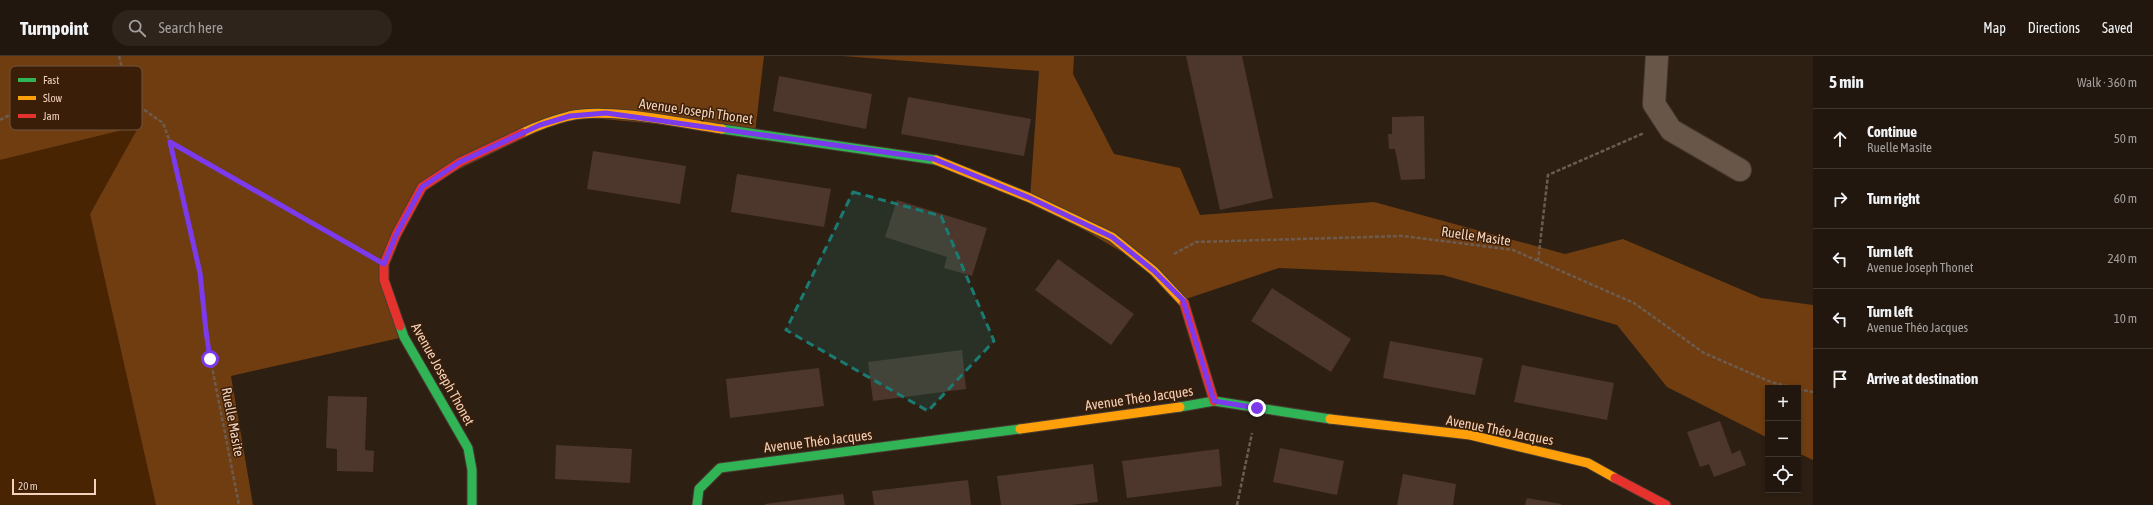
<!DOCTYPE html>
<html lang="en">
<head>
<meta charset="utf-8">
<style>
	body { margin:0; font-family:"Asap Condensed",sans-serif; background:#2e241c; color:#f1f3f6 }
	.controls { position:absolute; right:12px; bottom:12px; display:grid; overflow:hidden; border-radius:0px; box-shadow:0 2px 6px #0003 }
	.controls button { width:36px; height:36px; display:grid; place-items:center; padding:0; border:0; border-bottom:1px solid #3f362e; background:#22170e; color:#f1f3f6; font:20px sans-serif }
	.scale { position:absolute; left:12px; bottom:10px; width:84px; box-sizing:border-box; padding-left:4px; border:2px solid #f2d2bd; border-top:0; font-size:11px; line-height:14px; white-space:nowrap; color:#f2d2bd; -webkit-text-stroke:3px #3a1e07; paint-order:stroke }
	.stop { position:absolute; width:12px; height:12px; margin:-9px; border:3px solid #7c3aed; border-radius:50%; background:#fff }
	.stop.end { background:#7c3aed; border-color:#fff; box-shadow:0 1px 4px #0008 }
	.list { margin:0; padding:0; list-style:none }
	h2 { display:flex; justify-content:space-between; align-items:center; height:52px; margin:0; padding:0 16px; font-size:17px }
	h2 small { font-size:13px; font-weight:400; color:#a29f9e }
	.list li { display:grid; grid-template-columns:26px 1fr auto; gap:12px; align-items:center; box-sizing:border-box; height:60px; padding:0 16px; border-top:1px solid #3f362e }
	.list b { display:block; font-size:15px; white-space:nowrap }
	.list p { margin:0; font-size:13px; white-space:nowrap; color:#a29f9e }
	.list em { font-size:13px; font-style:normal; color:#a29f9e }
	.icon { flex:none; width:22px; height:22px; fill:none; stroke:currentColor; stroke-width:2; stroke-linecap:round; stroke-linejoin:round }
	.map { position:relative; flex:none; width:1813px; height:449px; overflow:hidden }
	header { display:flex; align-items:center; gap:24px; box-sizing:border-box; height:56px; padding:0 20px; background:#22170e; border-bottom:1px solid #3f362e }
	header strong { font-size:19px }
	nav { display:flex; gap:22px; margin-inline-start:auto; font-size:14px }
	.search { width:280px; height:36px; background:#2e241c; display:flex; align-items:center; gap:10px; box-sizing:border-box; padding:0 14px; border-radius:22px; color:#a29f9e; font-size:15px }
	main { display:flex }
	aside { flex:1; background:#22170e }
	.map>svg:first-child { display:block }
	.green { fill:#492403 }
	.forest { fill:#703d10 }
	.building { fill:#4d362c }
	.lines { fill:none; stroke-linecap:round; stroke-linejoin:round }
	.street-casing { stroke:#493b31; stroke-width:24 }
	.fast-casing { stroke:#493b31; stroke-width:11 }
	.slow-casing { stroke:#493b31; stroke-width:11 }
	.jam-casing { stroke:#493b31; stroke-width:11 }
	.path { stroke:#6c5c50; stroke-width:2.5; stroke-dasharray:4 2; stroke-linecap:butt }
	.street { stroke:#685648; stroke-width:22 }
	.fast { stroke:#30b455; stroke-width:9 }
	.slow { stroke:#ff9f0a; stroke-width:9 }
	.jam { stroke:#e5322d; stroke-width:9 }
	.route { stroke:#7c3aed; stroke-width:5 }
	.marked { fill:#1a7b72; fill-opacity:0.2; stroke:#1a7b72; stroke-width:3; stroke-dasharray:8 5; stroke-linejoin:round }
	.labels { text-anchor:middle; stroke-width:3; stroke-linejoin:round; paint-order:stroke }
	.street-label { font-size:14px; fill:#f2d2bd; stroke:#3a1e07 }
	.key { fill:#3a1e07; stroke:#71543e; stroke-width:1 }
	.key-label { font-size:11px; fill:#f2d2bd }
</style>
</head>
<body>
<header>
<strong>Turnpoint</strong>
<div class="search"><svg class="icon" aria-label="search" viewBox="0 0 24 24"><circle cx="10" cy="10" r="6"/><path d="M15 15l6 6"/></svg>Search here</div>
<nav><a>Map</a><a>Directions</a><a>Saved</a></nav>
</header>
<main>
<div class="map">
<svg width="1813" height="449" viewBox="0 0 1813 449">
	<rect width="100%" height="100%" fill="#2e1f13"/>
	<path class="green" d="M139,70L90,158L156,449H0V104Z"/>
	<path class="forest" d="M0,0H764L755,77L570,60L422,131L384,208L404,281L231,320L253,449H156L90,158L139,70L0,104Z
		M843,0H1074L1073,18L1114,98L1180,112L1200,159L1374,146L1565,198L1623,183L1761,242L1813,249V404L1798,397V332H1768V382L1667,331L1617,269L1443,219L1279,212L1183,244L1154,215L1030,142L1039,15Z"/>
	<path class="building" d="M1186,0H1242L1273,142L1220,154Z
		M779,20L872,38L866,73L773,55Z
		M908,41L1031,63L1024,100L901,78Z
		M1424,60L1425,123L1401,124L1395,93H1389L1388,78H1392V61Z
		M593,95L686,110L680,148L587,133Z
		M737,118L831,133L824,171L731,156Z
		M897,144L987,172L972,220L944,212L947,201L885,181Z
		M1058,203L1134,258L1111,289L1035,234Z
		M1272,232L1351,283L1331,316L1251,265Z
		M1390,285L1483,302L1475,339L1383,322Z
		M962,294L966,333L873,345L868,306Z
		M1522,309L1614,327L1607,364L1514,346Z
		M819,312L824,350L730,362L726,323Z
		M328,340L367,341L365,394L374,395L373,416L337,415V393L326,392Z
		M1720,365L1732,398L1740,394L1746,409L1714,421L1709,408L1700,411L1687,376Z
		M556,389L632,393L630,427L555,423Z
		M1280,392L1344,405L1337,439L1273,426Z
		M1219,393L1222,430L1127,442L1122,405Z
		M1093,408L1098,446L1071,449H1001L997,420Z
		M1403,418L1456,428L1453,449H1397Z
		M968,424L971,449H874L872,435Z
		M843,438L845,449H765V448Z
		M1527,442L1561,448V449H1525Z"/>
	<g class="lines">
		<g class="street-casing">
			<path id="street" d="M1657,0L1654,48L1671,74L1740,114"/>
		</g>
		<g class="fast-casing">
			<path id="fast" d="M722,73L936,104
				M400,270L404,281L468,392L472,414V449
				M1180,351L1214,345L1330,363
				M697,449L699,433L720,412L1020,373"/>
		</g>
		<g class="slow-casing">
			<path id="slow" d="M522,77C537,70 553,64 569,60C610,51 679,67 722,73
				M936,104L1030,142L1112,181L1154,215L1184,247
				M1330,363L1470,379L1588,407L1615,422
				M1020,373L1180,351"/>
		</g>
		<g class="jam-casing">
			<path id="jam" d="M1184,247L1214,345
				M400,270L384,224V208L396,179L422,131L460,106L522,77
				M1615,422L1666,449"/>
		</g>
		<path class="path" d="M119,0L130,44
			M0,64L19,54L130,44L163,67L170,86L200,217L205,275L239,449
			M170,87L363,196
			M1174,198L1196,186L1403,180L1513,194L1634,247L1704,297L1771,326L1795,332
			M1538,205L1548,119L1644,77
			M1798,333L1813,336
			M1237,449L1252,377"/>
		<use href="#street" class="street"/>
		<use href="#fast" class="fast"/>
		<use href="#slow" class="slow"/>
		<use href="#jam" class="jam"/>
	</g>
	<g class="lines">
		<path class="route" d="M210,303L206,275L200,217L170,86L384,208L396,179L422,131L460,106L540,69L570,60L606,57L934,103L1030,142L1112,181L1154,215L1183,244L1214,345L1257,352"/>
	</g>
	<path class="marked" d="M853,136L941,160L994,285L928,355L786,274Z"/>
	<g class="labels">
		<g class="street-label">
			<text transform="translate(696 55) rotate(8)" y="5">Avenue Joseph Thonet</text>
			<text transform="translate(1476 180) rotate(8)" y="5">Ruelle Masite</text>
			<text transform="translate(443 318) rotate(61)" y="5">Avenue Joseph Thonet</text>
			<text transform="translate(1139 342) rotate(-8)" y="5">Avenue Théo Jacques</text>
			<text transform="translate(233 366) rotate(79)" y="5">Ruelle Masite</text>
			<text transform="translate(1500 374) rotate(11)" y="5">Avenue Théo Jacques</text>
			<text transform="translate(818 385) rotate(-7)" y="5">Avenue Théo Jacques</text>
		</g>
	</g>
	<rect x="10" y="10" width="132" height="64" rx="6" class="key"/>
	<rect x="18" y="22" width="18" height="4" fill="#30b455"/>
	<rect x="18" y="40" width="18" height="4" fill="#ff9f0a"/>
	<rect x="18" y="58" width="18" height="4" fill="#e5322d"/>
	<g class="key-label">
		<text x="43" y="28">Fast</text>
		<text x="43" y="46">Slow</text>
		<text x="43" y="64">Jam</text>
	</g>
</svg>
<div class="controls">
<button>+</button>
<button>−</button>
<button><svg class="icon" aria-label="locate" viewBox="0 0 24 24"><circle cx="12" cy="12" r="6"/><path d="M12 2v4M12 18v4M2 12h4M18 12h4"/></svg></button>
</div>
<div class="scale">20 m</div>
<div class="stop" style="left:210px;top:303px"></div>
<div class="stop end" style="left:1257px;top:352px"></div>
</div>
<aside>
<h2>5 min<small>Walk · 360 m</small></h2>
<ul class="list">
<li><svg class="icon" aria-label="ahead" viewBox="0 0 24 24"><path d="M12 20V5M6 11l6-6 6 6"/></svg><div><b>Continue</b><p>Ruelle Masite</p></div><em>50 m</em></li>
<li><svg class="icon" aria-label="right" viewBox="0 0 24 24"><path d="M7 20v-9h11M14 6l5 5-5 5"/></svg><div><b>Turn right</b></div><em>60 m</em></li>
<li><svg class="icon" aria-label="left" viewBox="0 0 24 24"><path d="M17 20v-9H6M10 6l-5 5 5 5"/></svg><div><b>Turn left</b><p>Avenue Joseph Thonet</p></div><em>240 m</em></li>
<li><svg class="icon" aria-label="left" viewBox="0 0 24 24"><path d="M17 20v-9H6M10 6l-5 5 5 5"/></svg><div><b>Turn left</b><p>Avenue Théo Jacques</p></div><em>10 m</em></li>
<li><svg class="icon" aria-label="arrive" viewBox="0 0 24 24"><path d="M6 21V4h12l-3 4 3 4H6"/></svg><div><b>Arrive at destination</b></div></li>
</ul>
</aside>
</main>
</body>
</html>
